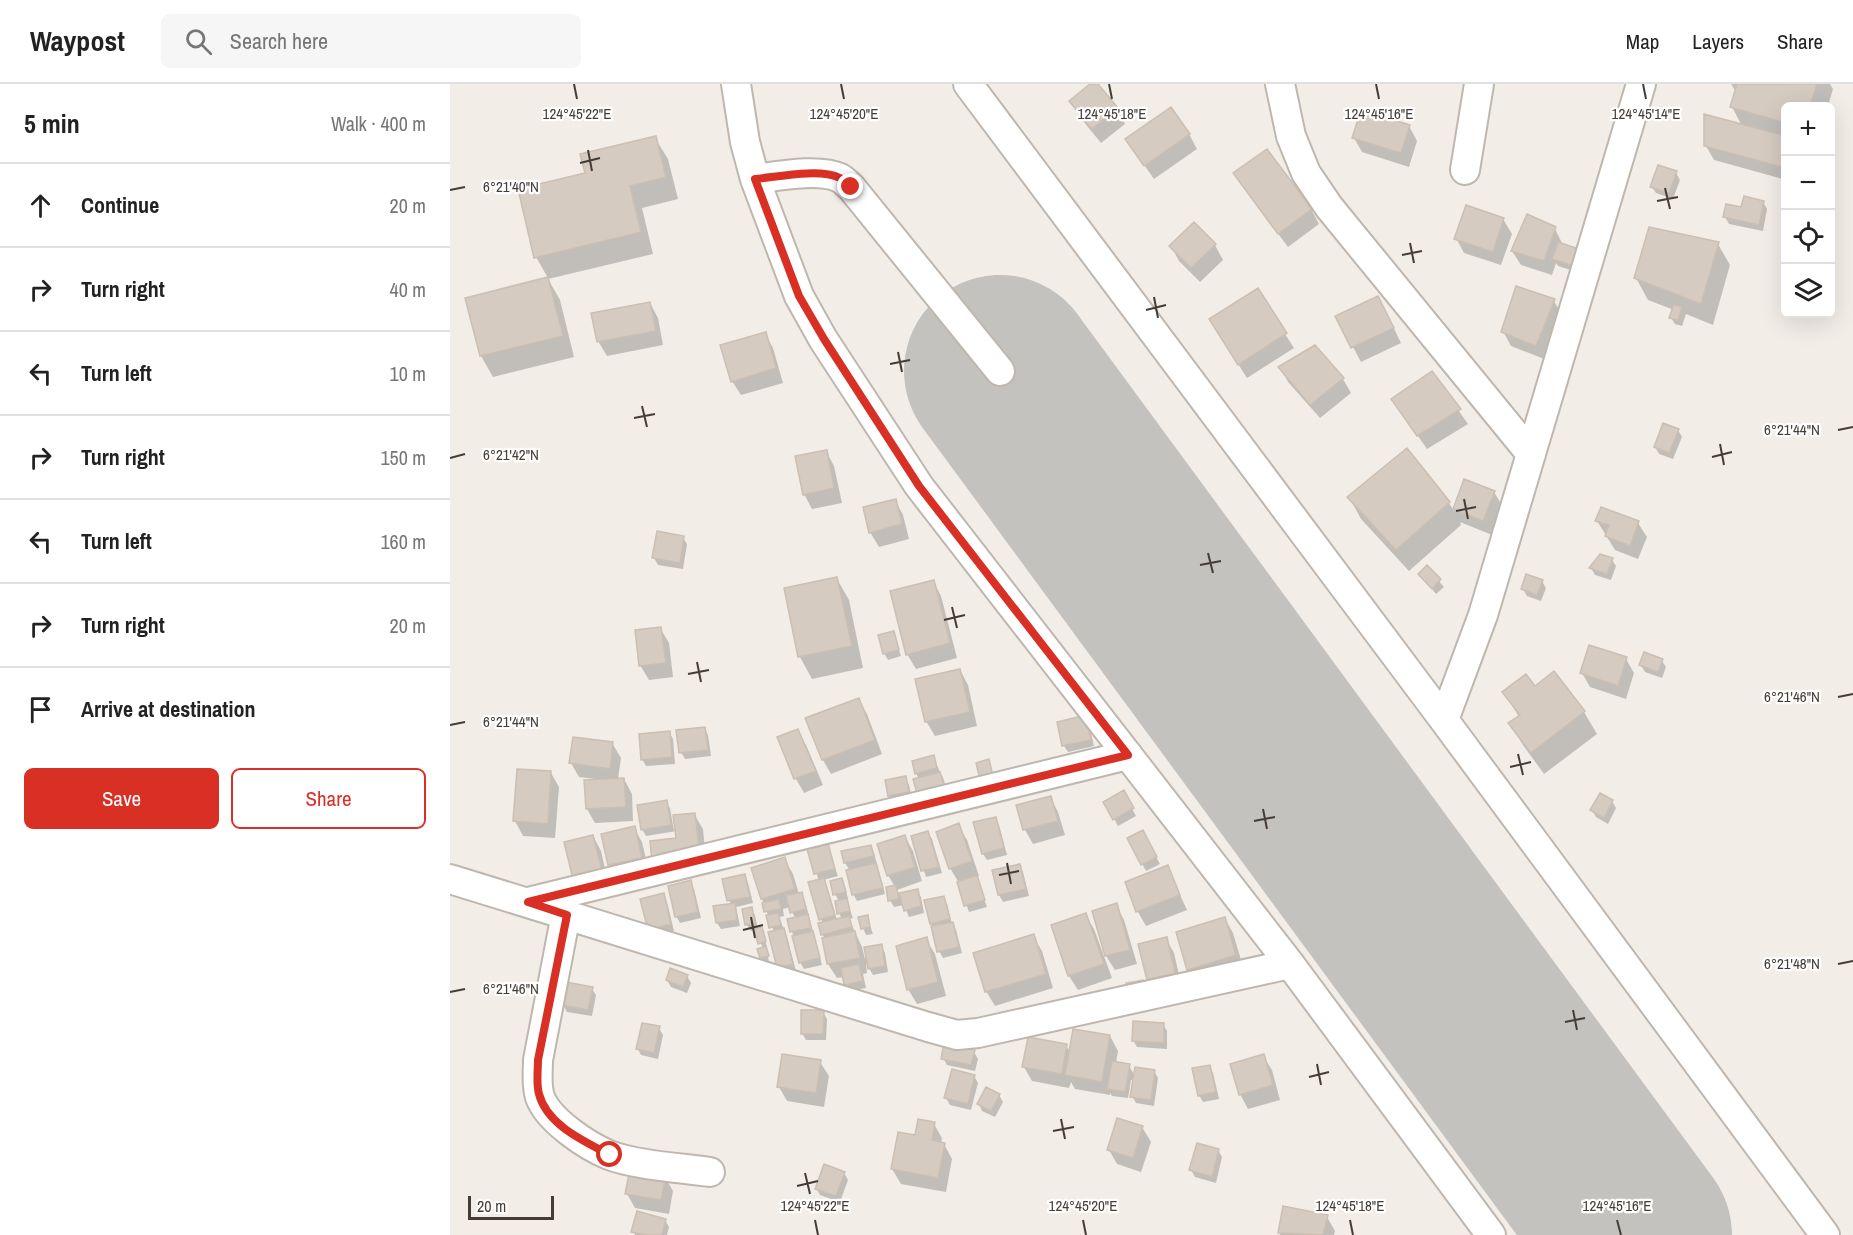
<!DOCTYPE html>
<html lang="en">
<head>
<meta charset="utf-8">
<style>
	body { margin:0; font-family:"Archivo Narrow",sans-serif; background:#f6f6f6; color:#222 }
	.controls { position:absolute; right:18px; top:18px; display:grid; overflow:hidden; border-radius:9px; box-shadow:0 6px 24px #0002 }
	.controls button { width:54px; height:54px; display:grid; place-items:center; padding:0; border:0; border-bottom:2px solid #e0e0e0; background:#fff; color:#222; font:30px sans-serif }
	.scale { position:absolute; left:18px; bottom:15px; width:86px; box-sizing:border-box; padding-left:6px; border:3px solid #443d37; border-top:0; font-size:16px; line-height:21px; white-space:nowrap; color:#443d37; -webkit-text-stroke:4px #fff; paint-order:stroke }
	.stop { position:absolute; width:18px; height:18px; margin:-14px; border:4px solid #d93025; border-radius:50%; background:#fff }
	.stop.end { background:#d93025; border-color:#fff; box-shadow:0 2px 6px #0008 }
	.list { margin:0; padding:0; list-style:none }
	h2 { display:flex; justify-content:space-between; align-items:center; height:78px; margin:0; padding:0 24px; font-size:26px }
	h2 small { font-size:20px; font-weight:400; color:#767676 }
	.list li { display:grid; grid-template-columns:39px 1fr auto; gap:18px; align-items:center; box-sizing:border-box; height:84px; padding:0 24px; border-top:2px solid #e0e0e0 }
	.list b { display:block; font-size:22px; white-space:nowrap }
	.list em { font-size:20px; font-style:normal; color:#767676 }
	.actions { display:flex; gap:12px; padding:18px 24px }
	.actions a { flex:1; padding:14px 0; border:2px solid #d93025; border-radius:9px; text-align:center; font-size:21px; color:#d93025 }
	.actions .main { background:#d93025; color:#fff }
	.icon { flex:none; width:33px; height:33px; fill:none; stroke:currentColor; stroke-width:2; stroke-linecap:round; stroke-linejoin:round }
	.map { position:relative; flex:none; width:1403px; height:1151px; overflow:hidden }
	header { display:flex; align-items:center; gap:36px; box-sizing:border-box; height:84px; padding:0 30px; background:#fff; border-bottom:2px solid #e0e0e0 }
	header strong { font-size:28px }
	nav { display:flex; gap:33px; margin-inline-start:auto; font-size:21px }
	.search { width:420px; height:54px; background:#f6f6f6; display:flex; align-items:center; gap:15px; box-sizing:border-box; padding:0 21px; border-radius:9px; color:#767676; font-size:22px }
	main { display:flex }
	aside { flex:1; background:#fff }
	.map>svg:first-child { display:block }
	.shadow { fill:#0003 }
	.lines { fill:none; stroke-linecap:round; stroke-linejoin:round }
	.runway { stroke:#c4c2be; stroke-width:192 }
	.building { fill:#d5cbc1; stroke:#ccbfb2; stroke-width:1.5 }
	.minor-casing { stroke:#bfb7ae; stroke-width:32 }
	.minor { stroke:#fff; stroke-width:28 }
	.route { stroke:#d93025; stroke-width:8 }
	.ticks { fill:none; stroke:#443d37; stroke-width:2 }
	.ticks-label { font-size:15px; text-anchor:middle; fill:#443d37; stroke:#fff; stroke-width:4.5; stroke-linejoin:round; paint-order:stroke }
</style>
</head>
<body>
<header>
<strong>Waypost</strong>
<div class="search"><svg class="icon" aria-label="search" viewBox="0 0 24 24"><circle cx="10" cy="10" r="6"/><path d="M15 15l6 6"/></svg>Search here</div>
<nav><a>Map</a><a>Layers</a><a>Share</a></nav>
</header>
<main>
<aside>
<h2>5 min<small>Walk · 400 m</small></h2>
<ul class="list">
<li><svg class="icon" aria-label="ahead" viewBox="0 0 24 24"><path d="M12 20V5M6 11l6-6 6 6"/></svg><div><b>Continue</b></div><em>20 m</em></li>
<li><svg class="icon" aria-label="right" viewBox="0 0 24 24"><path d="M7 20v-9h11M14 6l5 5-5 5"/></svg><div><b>Turn right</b></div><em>40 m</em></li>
<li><svg class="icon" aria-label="left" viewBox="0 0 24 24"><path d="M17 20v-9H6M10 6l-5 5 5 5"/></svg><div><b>Turn left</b></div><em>10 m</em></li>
<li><svg class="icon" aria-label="right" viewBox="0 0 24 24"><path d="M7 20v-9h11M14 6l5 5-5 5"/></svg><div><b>Turn right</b></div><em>150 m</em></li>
<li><svg class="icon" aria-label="left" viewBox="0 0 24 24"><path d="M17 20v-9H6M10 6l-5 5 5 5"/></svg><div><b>Turn left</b></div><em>160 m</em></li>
<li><svg class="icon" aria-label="right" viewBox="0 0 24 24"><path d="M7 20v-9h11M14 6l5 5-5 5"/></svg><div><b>Turn right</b></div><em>20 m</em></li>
<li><svg class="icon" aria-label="arrive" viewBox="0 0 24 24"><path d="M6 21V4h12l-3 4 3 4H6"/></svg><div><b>Arrive at destination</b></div></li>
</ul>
<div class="actions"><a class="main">Save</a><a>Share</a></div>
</aside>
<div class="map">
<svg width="1403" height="1151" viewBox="0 0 1403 1151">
	<rect width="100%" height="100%" fill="#f2ede7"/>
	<path class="shadow" d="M643,0H646L667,25L675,40L651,59L629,32L621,17Z
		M1281,0H1380L1383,5L1378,22H1336V96L1264,76L1256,62L1292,42L1282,23L1286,8Z
		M959,42L967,57L959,83L912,68L904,54Z
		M739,50L747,65L704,95L677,56Z
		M205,54L218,75L228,115L192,124L203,170L98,195L110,216L124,273L43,293L31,272L98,194L86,173L137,90Z
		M1226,89L1230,96L1223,115L1206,109L1202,103Z
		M785,90L861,125L869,140L838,163L794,104Z
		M1313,118L1317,125L1313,147L1279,140L1275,133Z
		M1053,135L1062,150L1051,181L1014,169L1006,154Z
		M1105,145L1113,161L1133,190L1108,182L1106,179L1102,191L1071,181L1062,167Z
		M1268,160L1280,181L1263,241L1236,230L1232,242L1225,240L1221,234L1224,226L1198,216L1186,194Z
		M765,161L773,176L750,198L729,177L721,162Z
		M807,206L844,264L797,294L769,250Z
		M1104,217L1112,231L1094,275L1061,262L1053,247Z
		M200,219L208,234L213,261L157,272L148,257Z
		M936,228L951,259L911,278L887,233Z
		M315,250L323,264L333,299L291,311L282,297Z
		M830,283L893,295L901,309L870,334L838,298Z
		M982,289L1018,340L977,365L943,316Z
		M1228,346L1232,353L1223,375L1209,370L1205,363Z
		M376,367L384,382L392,419L362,425L354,410Z
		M1015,397L1044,408L1053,423L1042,451L1010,438L1011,441L959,487L911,435L899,413L999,419L1004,427Z
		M445,416L453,431L459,455L429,463L420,448Z
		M1152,425L1188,439L1197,453L1188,475L1165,466L1147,437Z
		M233,454L237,460L233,485L208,481L204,474Z
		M1162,476L1166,482L1161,496L1145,491L1141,484Z
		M977,483L994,503L986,510L970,490Z
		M387,495L399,516L413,584L362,595L350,573L335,506Z
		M483,497L491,512L507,574L466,585L457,570Z
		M1092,497L1096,504L1091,517L1077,512L1073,505Z
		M210,544L219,559L223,593L199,596L190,581Z
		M443,549L451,572L438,576L434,569Z
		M1176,575L1184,589L1176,615L1140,603L1132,589Z
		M1212,577L1216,583L1212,594L1195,588L1191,581Z
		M510,586L518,601L527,642L485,652L476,637Z
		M1104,589L1134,628L1147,650L1094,690L1073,661L1060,640L1069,633L1054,608L1084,604Z
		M409,616L417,630L432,670L381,690L373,676Z
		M639,640L644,662L618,668L614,662Z
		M254,644L258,651L261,672L235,675L231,668Z
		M347,647L356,661L373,701L354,709L346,695L329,654Z
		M219,648L223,655L225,680L196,682L192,675Z
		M162,659L171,674L168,695H174L182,710L183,737L145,739L137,725L135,697L145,695L129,693L121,679Z
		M483,673L494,696L497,709L469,695L466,689Z
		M101,689L109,703L105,754L73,752L65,737Z
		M455,694L459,701L462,715L443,718L439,712Z
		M673,708L686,732L668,742L655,718Z
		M600,713L608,728L615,751L583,760L575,746L568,722Z
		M216,717L220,724L224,747L244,730L253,745L257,787L227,755V747L196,752L192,745Z
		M1162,717L1166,724L1158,740L1146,733L1142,726Z
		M545,734L549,741L557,771L537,776L533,770Z
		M508,741L517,756L529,792L526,793L537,823L519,828L509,799L500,784Z
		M184,744L192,758L199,788L168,795L159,781L153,751Z
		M692,748L710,780L696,787L679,755Z
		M478,749L482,755L492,789L476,793L463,753Z
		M143,752L151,767L159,802L133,808Z
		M455,753L463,767L472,797L447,806L449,810L467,807L471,813L474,829L459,833L454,821L444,823L440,816L445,803L438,791Z
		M377,761L388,792L373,796L377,803L387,836L392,835L389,829V817L385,810L391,795L395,802L398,815H396L403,834L399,835L412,863L415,875L431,862L435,869L438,888L423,891L416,879L417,889L413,890L416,904L400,907L394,893L387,894L378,880L375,855L372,850L373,839L371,835L369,797L359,766Z
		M420,762L424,769L435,810L407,817L403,810L400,787L395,779L393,768Z
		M334,775L343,790L349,810H351L355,817L372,881L354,885L350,878L339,836L345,834L340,823L333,825L334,832L329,833L337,853L346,887L332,890L324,848L312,815Z
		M569,781L573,788L579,812L553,818L549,811L544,787Z
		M717,783L737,826L696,842L688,828L677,799Z
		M294,792L298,799L303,819L286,823L290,842L271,845L267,839L281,821L274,797Z
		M240,798L244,805L251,834L230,839L226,832Z
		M213,811L217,818L224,847L203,852Z
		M493,814L497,820L502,840L506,846L512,869L493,874L489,867L481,839Z
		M666,821L674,836L687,880L665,886L656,872Z
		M301,825L305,831L308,846L311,845L315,852L319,879L315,880L311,874L313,865L306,846L301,847L297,841Z
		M636,831L644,845L662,894L628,906L619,892L602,842Z
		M417,833L423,850L416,851L413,844Z
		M775,835L783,849L794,886L746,900L738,885Z
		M583,852L592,867L603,904L545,922L536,907Z
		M476,855L485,870L496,912L467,920L458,905Z
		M716,855L724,869L732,904L707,910L698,896Z
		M237,892L241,899L237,909L221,903L217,896Z
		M142,905L146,911L142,932L117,928L113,921Z
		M373,928L377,935L376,956H356L352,949Z
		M713,940L717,947V965L687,963L683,956Z
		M209,944L213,951L208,975L191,971L188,965Z
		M660,952L668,967L666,979L679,982L685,992L704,987L708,994L704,1022L686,1019L682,1012L684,996H681L678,1014L662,1012L660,1009V1011L625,1005L621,998L619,1004L582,997L574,983L616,962L621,969Z
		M524,968L528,975L525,987L497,981L493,974Z
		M813,972L822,986L830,1016L798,1025L790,1010Z
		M370,978L379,992L374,1023L337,1017L329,1003Z
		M759,982L763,989L769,1015L753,1018L749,1011Z
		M524,992L528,999L521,1026L500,1021L496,1014Z
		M549,1011L553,1018L545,1033L532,1027L529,1020Z
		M484,1040L492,1054L491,1060H494L502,1075L496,1108L451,1100L442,1085L466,1053Z
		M692,1043L701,1058L691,1088L667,1080L659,1066Z
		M768,1066L772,1073L766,1099L745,1093L741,1086Z
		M394,1089L398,1096L390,1118L370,1111L367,1105Z
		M215,1093L223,1107L219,1130L185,1124L177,1110Z
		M835,1123L877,1133L885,1147L884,1151H830Z
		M215,1136L219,1143L217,1151H185L183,1147Z"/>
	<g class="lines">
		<path class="runway" d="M550,287L1186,1151"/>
	</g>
	<path class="building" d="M640,0H648L668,24L642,45L619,17Z
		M1287,0H1286H1367L1360,22H1336V39L1280,23Z
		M721,23L740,50L694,82L675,55Z
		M911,26L960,41L951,69L902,54Z
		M1254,30L1336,52V69L1332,83L1254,62Z
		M206,52L216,93L180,102L191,148L84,174L68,105L135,89L130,70Z
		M817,65L862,125L828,150L783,89Z
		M1208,81L1227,87L1219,109L1200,103Z
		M1294,112L1314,117L1309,141L1273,133L1276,120L1291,123Z
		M1016,121L1054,134L1043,168L1004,155Z
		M1077,130L1106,143L1094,177L1061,167Z
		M744,138L766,160L741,184L719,162Z
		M1199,143L1269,158L1251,220L1184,194Z
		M1108,158L1135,167L1130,184L1102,175Z
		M98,193L113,252L30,272L15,214Z
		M1066,202L1105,215L1086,262L1051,248Z
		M808,204L837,249L788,281L759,235Z
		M928,212L944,244L901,264L885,232Z
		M200,218L206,247L147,258L141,229Z
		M1224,220L1232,223L1228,236L1219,234Z
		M316,248L326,284L281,298L270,261Z
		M865,261L894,294L860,321L828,283Z
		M982,287L1011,325L967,352L941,315Z
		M1213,339L1229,345L1219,369L1204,363Z
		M957,364L1000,418L946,466L897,413Z
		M377,366L384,404L353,411L345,372Z
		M1014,395L1045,407L1033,437L1003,425Z
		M446,415L452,440L419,449L413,423Z
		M1151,423L1189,437L1180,462L1155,452L1159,441L1145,437Z
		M207,447L234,452L230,479L202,474Z
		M1150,470L1163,474L1157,490L1139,484Z
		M977,481L991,495L982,505L968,490Z
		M1076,490L1093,496L1087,511L1071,505Z
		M387,493L402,562L348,573L334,504Z
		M484,496L500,559L456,571L440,507Z
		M211,543L216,579L189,582L185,546Z
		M444,547L449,566L433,570L428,551Z
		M1139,561L1177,573L1168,602L1130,589Z
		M1194,568L1213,575L1208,588L1189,581Z
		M510,585L520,628L475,638L465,595Z
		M1104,587L1135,627L1081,669L1058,639L1070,631L1052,608L1076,590L1085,602Z
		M409,614L425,656L372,676L355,634Z
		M636,631L641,656L612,662L607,638Z
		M255,643L258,666L229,669L226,646Z
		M348,645L366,687L344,695L327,653Z
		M220,647L222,673L191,676L189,650Z
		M123,653L163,658L160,685L119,679Z
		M484,671L487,684L465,690L462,677Z
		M539,675L543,692L530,695L526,679Z
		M67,685L101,687L98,740L63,737Z
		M490,688L494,702L467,709L463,695Z
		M456,692L459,708L438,712L435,696Z
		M174,694L176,723L136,725L134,696Z
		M674,706L684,724L663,736L653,718Z
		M1150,709L1163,716L1154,734L1140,726Z
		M601,712L608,737L573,746L566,721Z
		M217,716L221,741L191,746L187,721Z
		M245,729L250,772L202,778L200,757L226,754L223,731Z
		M546,733L554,764L532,770L523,738Z
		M509,739L522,777L499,785L486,748Z
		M185,742L192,774L158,781L151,750Z
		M693,746L707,773L691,781L677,754Z
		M478,747L489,783L471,787L461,752Z
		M143,751L152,787L123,795L114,758Z
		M455,751L465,783L437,792L427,760Z
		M378,759L385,785L364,790L357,765Z
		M421,761L424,772L394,779L391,767Z
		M335,773L345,805L311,815L301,784Z
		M426,779L433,804L402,811L396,786Z
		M570,780L576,805L548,811L542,786Z
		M718,781L730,811L686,828L675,798Z
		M295,790L300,813L277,817L272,795Z
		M527,791L535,816L514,822L507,798Z
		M374,794L385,831L369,836L358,798Z
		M392,794L396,808L383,811L380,797Z
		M241,796L248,828L225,833L218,802Z
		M446,801L449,815L438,817L436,803Z
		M468,805L471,822L454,827L449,809Z
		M352,808L356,825L340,829L336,811Z
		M214,809L221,840L198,846L190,815Z
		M494,812L500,835L480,840L474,816Z
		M397,814L400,827L387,830L385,817Z
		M329,815L331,825L314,828L312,819Z
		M285,819L287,836L266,839L263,822Z
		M667,819L680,866L655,872L642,827Z
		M302,823L305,839L295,841L292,825Z
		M328,829L331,841L319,844L316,831Z
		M636,829L654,880L618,892L601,841Z
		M358,830L361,844L340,848L337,835Z
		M418,831L420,843L411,845L408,833Z
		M399,832L402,843L371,851L368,839Z
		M775,833L786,871L737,886L726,848Z
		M503,838L509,863L487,868L481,842Z
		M312,843L316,857L308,860L304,845Z
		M334,844L343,880L327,884L318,848Z
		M363,847L370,874L349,879L342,852Z
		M405,847L410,874L377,880L372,854Z
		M584,850L596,890L535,908L523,869Z
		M477,853L488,898L457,906L446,862Z
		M717,853L725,889L697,896L688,860Z
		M432,860L435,882L418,885L414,863Z
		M316,862L319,872L310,874L307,865Z
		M409,880L413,897L394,901L391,884Z
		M220,884L238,891L233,903L216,896Z
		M693,896L695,904L678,908L676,899Z
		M116,898L143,903L138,926L112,921Z
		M351,926H374L373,950H351Z
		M683,937L714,939V959L682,957Z
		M192,939L210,942L204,969L186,965Z
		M623,945L660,951L652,998L615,991Z
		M578,953L617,960L612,990L572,983Z
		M494,959L525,966L521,981L491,975Z
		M332,970L371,976L366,1009L327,1003Z
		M814,970L823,1001L789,1011L780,980Z
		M662,977L680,980L675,1008L657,1005Z
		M760,981L766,1008L748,1012L742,984Z
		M685,983L705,986L701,1016L680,1013Z
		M502,985L525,991L518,1020L494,1014Z
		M536,1003L550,1010L541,1027L527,1020Z
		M667,1034L693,1042L683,1074L657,1066Z
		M468,1035L485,1038L482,1056L495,1059L488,1094L441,1085L448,1048L465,1051Z
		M747,1059L769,1065L762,1093L739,1086Z
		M374,1080L395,1088L386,1112L365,1105Z
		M180,1085L216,1091L211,1116L175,1110Z
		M833,1122L878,1131L873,1151L828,1149Z
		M187,1127L216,1135L212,1151H195L181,1148Z"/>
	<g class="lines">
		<g class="minor-casing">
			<path id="minor" d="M286,0L295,58L305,95L349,212L373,255L469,402L840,880L1041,1151
				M518,0L994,636L1375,1151
				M830,0L841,52L856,89L879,123L1081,370
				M1015,86L1029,0
				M305,95C328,92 369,84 390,94C394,96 398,101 401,103L550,287
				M994,636L1033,531L1191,0
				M0,795L478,943L507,951L528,949L840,880
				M78,818L678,671
				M116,830L88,976C88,988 86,1001 90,1013C98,1036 137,1062 159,1071C184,1081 232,1084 260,1088"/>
		</g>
		<use href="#minor" class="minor"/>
	</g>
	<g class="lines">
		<path class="route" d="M160,1071C134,1057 97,1041 89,1010C86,999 88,987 88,976L117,831L78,818L678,671L469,402L374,255L349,212L305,95C327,93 369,84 390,94C394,96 398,101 401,103"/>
	</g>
	<path class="ticks" d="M124,0L127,15M391,0L394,15M659,0L662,15M926,0L929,15M1193,0L1196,15M138,66L142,87M130,79L150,74M1215,104L1220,125M0,106L15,103M1207,117L1228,113M960,159L964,179M952,171L972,167M704,213L708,234M696,226L716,221M448,268L452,288M440,280L460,276M192,322L197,343M184,334L205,330M1388,346L1403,343M1270,360L1274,381M1262,373L1282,368M0,374L15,370M1014,415L1018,435M1006,427L1026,423M758,469L763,489M750,481L771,477M502,523L507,544M494,536L515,531M247,578L251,598M238,590L259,586M1388,613L1403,610M0,641L15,638M1068,670L1073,691M1060,683L1081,678M813,725L817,745M804,737L825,733M557,779L561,800M549,791L569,787M301,833L305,854M293,846L313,841M1388,880L1403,877M0,908L15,905M1123,926L1127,946M1115,938L1135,934M867,980L871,1001M859,993L879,988M611,1035L615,1055M603,1047L624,1043M355,1089L360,1110M347,1102L368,1097M365,1136L368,1151M633,1136L636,1151M900,1136L903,1151M1167,1136L1171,1151"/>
	<g class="ticks-label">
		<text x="127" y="35">124°45'22"E</text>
		<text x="394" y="35">124°45'20"E</text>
		<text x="662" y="35">124°45'18"E</text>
		<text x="929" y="35">124°45'16"E</text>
		<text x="1196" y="35">124°45'14"E</text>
		<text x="61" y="108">6°21'40"N</text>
		<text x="1342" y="351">6°21'44"N</text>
		<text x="61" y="376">6°21'42"N</text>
		<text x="1342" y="618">6°21'46"N</text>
		<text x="61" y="643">6°21'44"N</text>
		<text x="1342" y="885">6°21'48"N</text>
		<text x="61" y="910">6°21'46"N</text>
		<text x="365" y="1127">124°45'22"E</text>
		<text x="633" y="1127">124°45'20"E</text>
		<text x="900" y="1127">124°45'18"E</text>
		<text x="1167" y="1127">124°45'16"E</text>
	</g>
</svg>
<div class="controls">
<button>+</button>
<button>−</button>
<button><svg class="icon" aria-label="locate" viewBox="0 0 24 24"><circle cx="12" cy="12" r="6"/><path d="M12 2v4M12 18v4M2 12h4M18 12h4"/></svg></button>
<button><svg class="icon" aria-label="layers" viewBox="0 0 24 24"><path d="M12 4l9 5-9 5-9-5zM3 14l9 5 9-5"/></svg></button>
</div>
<div class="scale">20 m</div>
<div class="stop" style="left:160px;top:1071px"></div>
<div class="stop end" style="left:401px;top:103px"></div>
</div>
</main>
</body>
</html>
